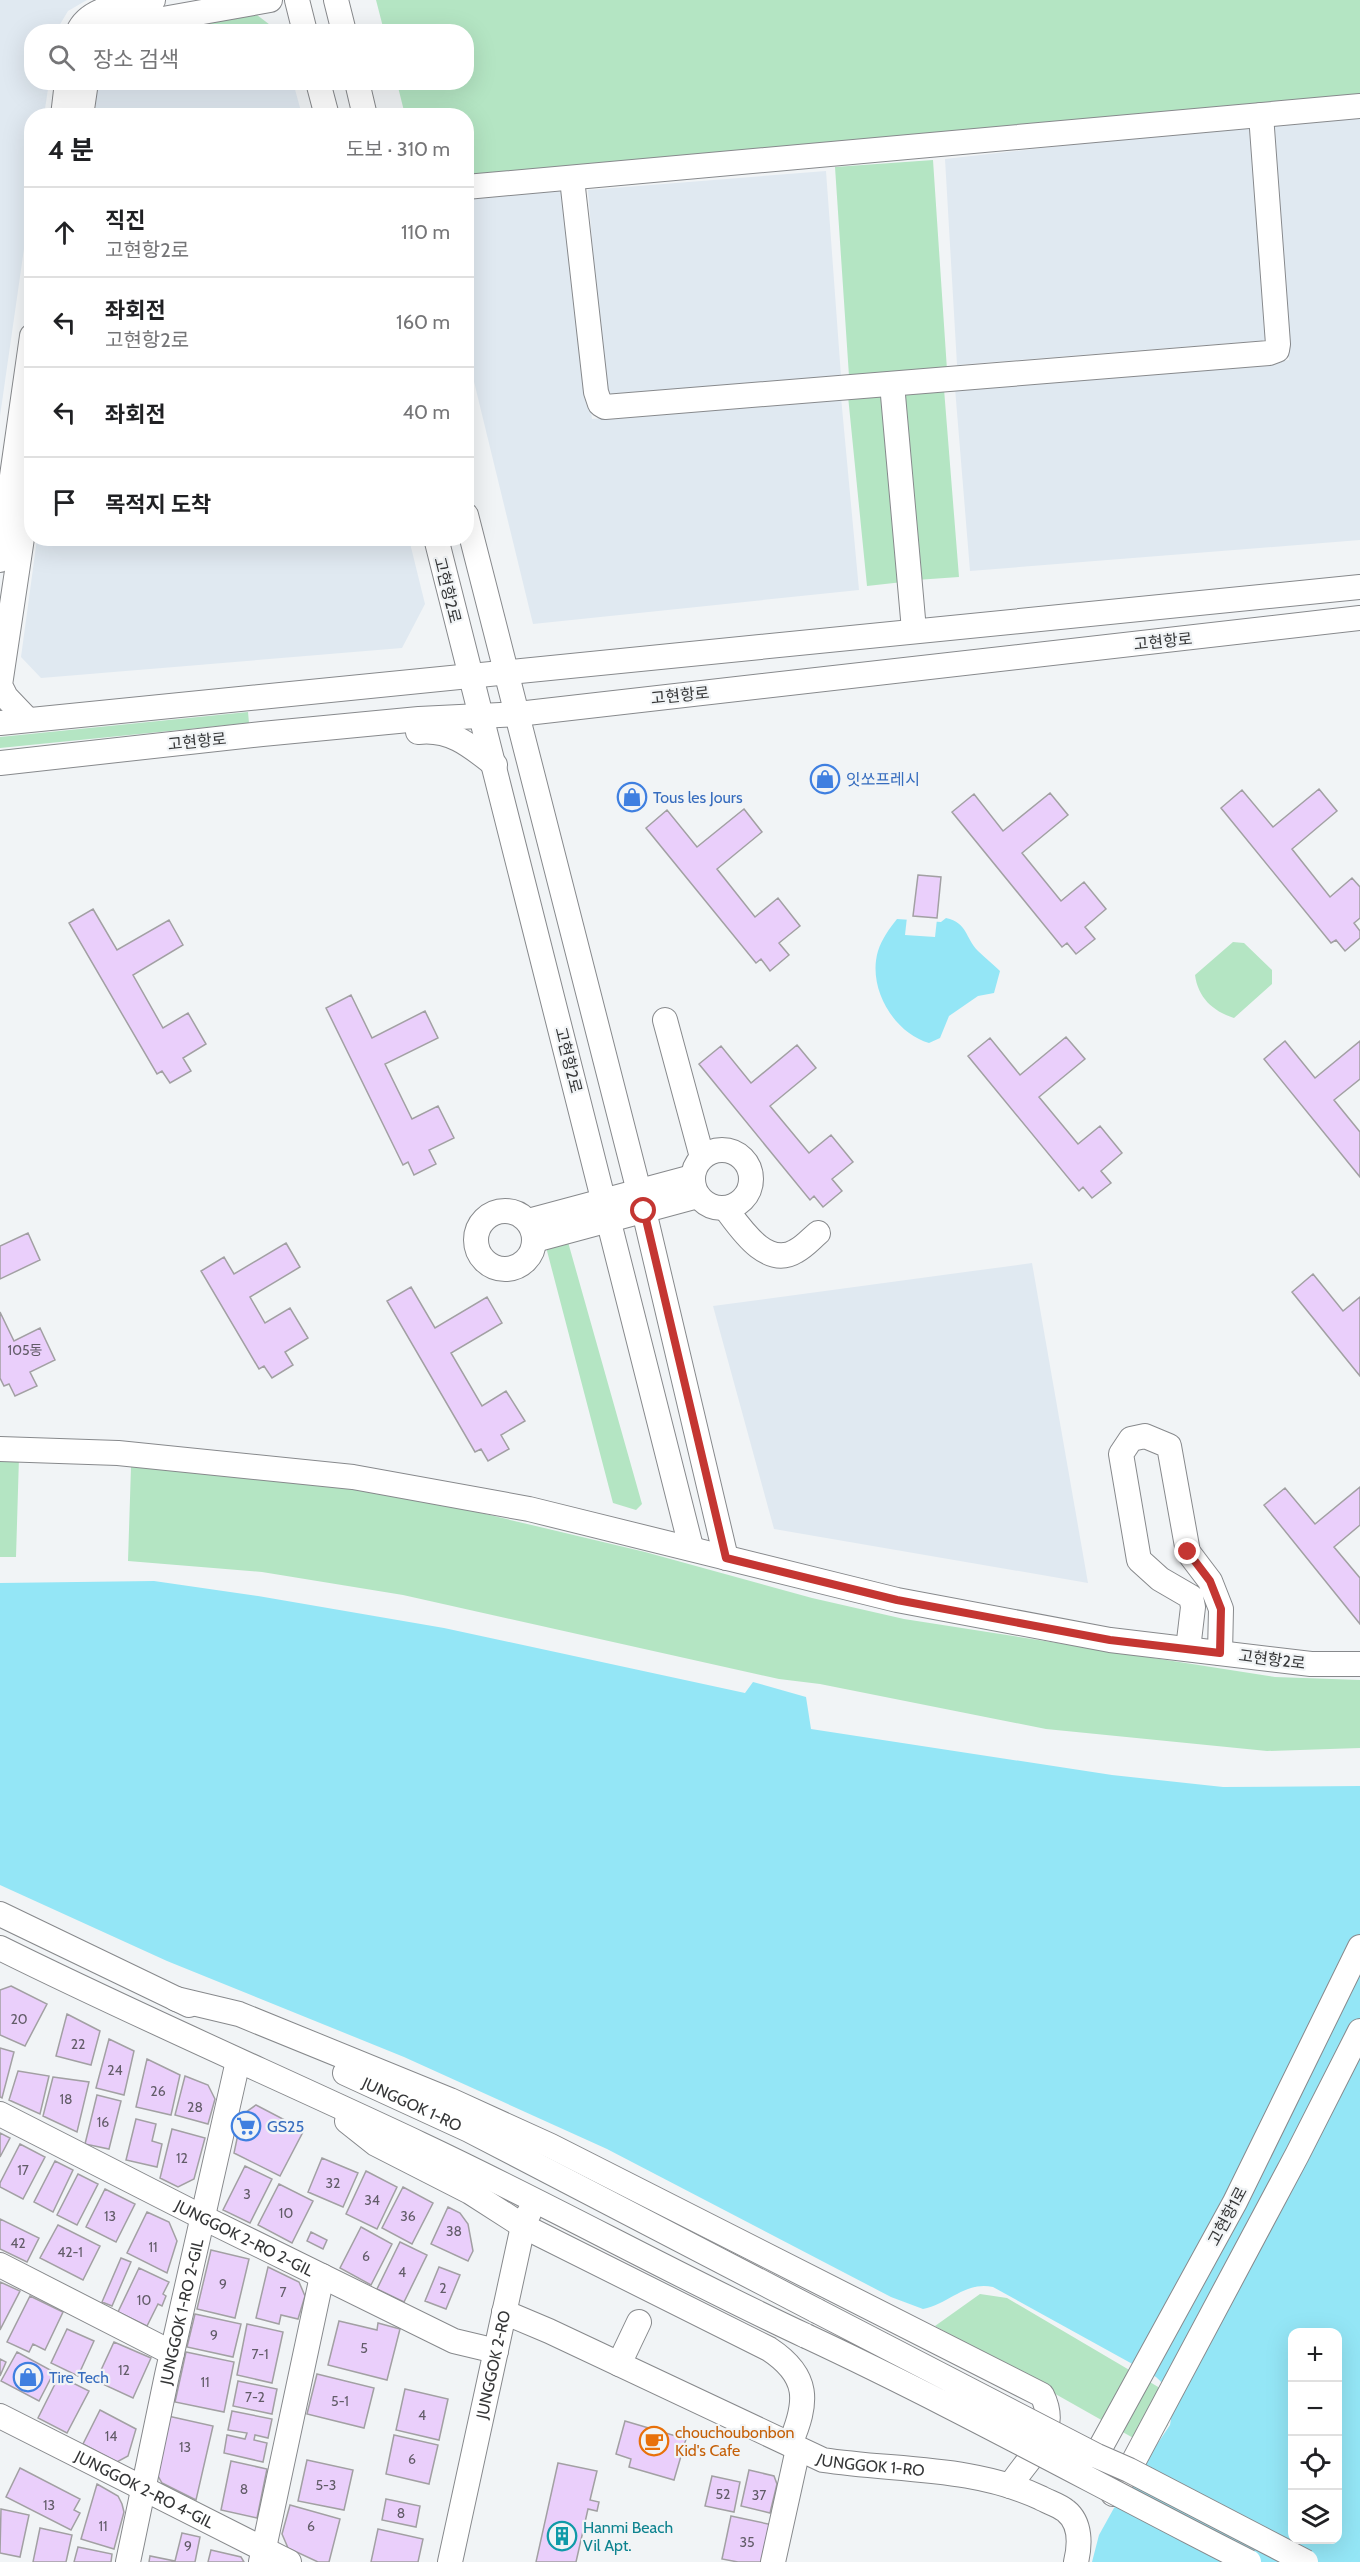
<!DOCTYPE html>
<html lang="ko">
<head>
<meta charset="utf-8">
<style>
	body { margin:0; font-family:Cabin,"Noto Sans KR",sans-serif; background:#f6f6f6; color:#202124 }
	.controls { position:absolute; right:18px; bottom:18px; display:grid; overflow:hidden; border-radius:12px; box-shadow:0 6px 24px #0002 }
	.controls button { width:54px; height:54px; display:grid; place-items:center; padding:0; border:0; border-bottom:2px solid #e0e0e0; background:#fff; color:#202124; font:30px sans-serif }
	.stop { position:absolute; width:18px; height:18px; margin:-14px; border:4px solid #c43632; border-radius:50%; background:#fff }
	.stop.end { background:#c43632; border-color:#fff; box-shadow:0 2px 6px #0008 }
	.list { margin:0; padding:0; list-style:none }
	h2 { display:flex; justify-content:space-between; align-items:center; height:78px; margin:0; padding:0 24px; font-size:26px }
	h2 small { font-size:20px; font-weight:400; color:#757577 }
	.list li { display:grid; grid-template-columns:39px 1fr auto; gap:18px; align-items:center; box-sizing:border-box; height:90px; padding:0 24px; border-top:2px solid #e0e0e0 }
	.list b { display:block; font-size:22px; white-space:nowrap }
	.list p { margin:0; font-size:20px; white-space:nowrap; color:#757577 }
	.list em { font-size:20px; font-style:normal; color:#757577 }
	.icon { flex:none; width:33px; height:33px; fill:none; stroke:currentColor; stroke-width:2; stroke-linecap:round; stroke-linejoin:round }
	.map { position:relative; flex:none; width:1360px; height:2562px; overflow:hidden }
	.search { position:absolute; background:#fff; box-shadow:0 6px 24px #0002; left:24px; top:24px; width:450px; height:66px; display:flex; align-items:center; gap:15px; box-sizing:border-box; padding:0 21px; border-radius:24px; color:#757577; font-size:22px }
	.panel { position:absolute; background:#fff; box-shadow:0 6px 24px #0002; left:24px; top:108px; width:450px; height:438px; border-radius:24px }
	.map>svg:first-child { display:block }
	.built { fill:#e0e9f1 }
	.green { fill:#b4e5c3 }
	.water { fill:#94e6f6; fill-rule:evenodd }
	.pier { fill:#f1f4f6 }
	.building { fill:#eacffb; stroke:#a2a0a3; stroke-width:1.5 }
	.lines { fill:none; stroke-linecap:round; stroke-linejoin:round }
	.minor-casing { stroke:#87898c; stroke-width:26 }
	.minor { stroke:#fff; stroke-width:24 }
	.minor-bridge-casing { stroke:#87898c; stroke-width:26; stroke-linecap:butt }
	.minor-bridge { stroke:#fff; stroke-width:24 }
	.route { stroke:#c43632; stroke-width:8 }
	.labels { text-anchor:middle; stroke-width:4.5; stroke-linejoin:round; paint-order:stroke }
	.number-label { font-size:14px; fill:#625c68 }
	.street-label { font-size:16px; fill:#353637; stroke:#f1f4f6 }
	.shop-label { font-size:16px; fill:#366cbe; stroke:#f1f4f6; text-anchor:start }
	.food-label { font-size:16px; fill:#c56008; stroke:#f1f4f6; text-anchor:start }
	.culture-label { font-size:16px; fill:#0d838f; stroke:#f1f4f6; text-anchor:start }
</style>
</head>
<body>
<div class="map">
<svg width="1360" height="2562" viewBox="0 0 1360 2562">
	<rect width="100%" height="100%" fill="#f1f4f6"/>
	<path class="built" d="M0,0H87L68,11L56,31L32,32V82L49,83L44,115L32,116L31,200L0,416Z
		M293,82L302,115L100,116L95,111L98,85L110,83Z
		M1360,113V540L970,571L955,388L1289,360L1271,121Z
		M1252,124L1269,340L957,365L945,159Z
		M826,171L841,376L604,395L588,190Z
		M564,186L592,419L841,397L859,590L533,624L467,353L466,198Z
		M37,539H409L425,604L402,648L41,678L21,657Z
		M1032,1263L1088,1583L774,1529L713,1306Z"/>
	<path class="green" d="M376,0H1360V97L467,176L466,116L405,115L397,83L466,82V32L384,31Z
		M257,15L278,31H164Z
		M933,160L947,370L849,376L835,167Z
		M944,389L959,577L916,580L901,393Z
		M885,393L903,582L867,586L848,396Z
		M248,712L249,723L0,748V737Z
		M1233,942L1244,943L1272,970V984L1234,1018C1212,1011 1198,997 1195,975Z
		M568,1242L642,1504L636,1510L613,1503L546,1247Z
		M0,1456L19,1457L16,1557H0Z
		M131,1467L329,1484L477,1512L645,1552L812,1598L904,1619L1275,1677L1360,1680V1748L1267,1751L1046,1729L820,1684L779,1679L403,1595L262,1572L128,1561Z
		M980,2294L1007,2298L1165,2391L1168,2425L1151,2448L935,2326Z"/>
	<path class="water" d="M946,918C968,923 965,938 978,951C985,958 993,964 1000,971L994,993L978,996L949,1016L940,1038L929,1043C894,1033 867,988 878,951C882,939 889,929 897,919L941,922Z
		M154,1581L258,1596L444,1628L745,1693L753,1682L806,1697L811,1729L1112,1775L1223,1787L1360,1786V2562H1092L1099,2535L1114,2508L1170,2425C1174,2404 1172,2391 1156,2377L993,2287C965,2281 949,2304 923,2309L891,2297L607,2149L404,2057L167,1961L0,1885V1583ZM1292,2332H1338V2540H1292Z"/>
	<path class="pier" d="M907,917L937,919L935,937L905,935Z"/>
	<path class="building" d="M1319,789L1337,811L1292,849L1330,897L1352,878L1360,887V918L1354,923L1360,931V938L1345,951L1336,940L1331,943L1221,808L1242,790L1273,827Z
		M1050,793L1068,815L1022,853L1061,901L1084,882L1106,909L1085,927L1095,939L1076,954L1067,943L1062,947L952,812L974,794L1003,831Z
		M744,809L762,832L717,869L755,917L778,898L800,926L779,943L789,955L770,971L761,959L756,963L646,828L667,810L697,847Z
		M918,875L941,877L937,918L913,916Z
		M93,909L117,950L169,920L183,945L133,975L163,1028L188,1013L206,1044L183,1058L191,1071L170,1083L162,1071L157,1074L69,923Z
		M351,995L372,1038L425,1011L438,1038L385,1064L412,1119L438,1106L454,1138L429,1150L436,1164L414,1175L408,1162L403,1165L326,1008Z
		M1066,1037L1085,1059L1039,1097L1078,1144L1100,1126L1122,1153L1101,1171L1111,1183L1092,1198L1083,1187L1079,1191L968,1056L990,1038L1020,1075Z
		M1285,1041L1315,1078L1360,1041V1079L1334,1100L1360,1132V1177L1264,1059Z
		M797,1045L816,1068L770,1106L809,1153L831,1135L853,1162L832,1179L842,1191L823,1207L814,1196L810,1200L699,1064L721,1046L751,1083Z
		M28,1233L40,1260L0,1279V1246Z
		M286,1243L300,1267L250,1297L265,1323L290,1308L308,1338L285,1352L293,1365L272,1378L264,1366L259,1369L201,1271L224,1257L234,1274Z
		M1313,1274L1343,1311L1360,1297V1376L1292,1292Z
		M411,1287L435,1328L487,1297L502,1323L451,1353L482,1406L506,1391L525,1421L501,1435L509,1449L488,1461L481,1449L475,1452L387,1301Z
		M0,1312L14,1341L40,1328L55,1360L30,1372L37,1386L15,1396L9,1384L4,1386L0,1378Z
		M1360,1487V1525L1334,1547L1360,1578V1624L1264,1505L1285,1488L1315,1524Z
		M11,1986L47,2004L25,2046L0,2035V1990Z
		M67,2014L100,2031L91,2065L56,2056Z
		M109,2039L134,2051L124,2095L96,2088Z
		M0,2048L14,2052L2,2098L0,2097Z
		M147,2059L180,2075L171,2115L136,2107Z
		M18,2071L49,2076L40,2114L9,2100Z
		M185,2076L208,2085L215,2099L208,2124L175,2115Z
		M53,2077L89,2082L77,2132L43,2116Z
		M97,2095L121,2101L109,2149L85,2144Z
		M256,2105L304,2130L280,2176L234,2153L242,2115Z
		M136,2119L156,2124L152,2141L162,2144L157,2167L126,2160Z
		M172,2129L205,2138L194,2179L178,2187L160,2178Z
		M0,2133L10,2138L0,2157Z
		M20,2144L45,2157L23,2199L0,2187V2183Z
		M322,2158L358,2173L343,2207L308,2192Z
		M55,2161L73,2170L53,2212L34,2202Z
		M245,2166L272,2179L250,2223L223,2210Z
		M366,2171L397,2187L377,2229L346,2214Z
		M78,2174L98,2184L77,2225L57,2215Z
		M279,2184L313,2201L292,2243L258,2225Z
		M403,2187L433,2203L412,2244L382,2228Z
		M105,2189L135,2204L116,2242L86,2227Z
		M448,2207L460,2213L468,2224L473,2251L468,2261L431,2244Z
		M147,2212L169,2222L177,2241L167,2273L127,2253Z
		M0,2219L39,2238L27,2262L0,2249Z
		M58,2225L100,2246L83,2280L40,2258Z
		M361,2227L392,2244L371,2285L340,2268Z
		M311,2232L327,2240L323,2249L307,2241Z
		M400,2242L427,2255L404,2302L377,2289Z
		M211,2250L249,2259L235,2318L197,2309Z
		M121,2258L131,2262L112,2306L102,2302Z
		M268,2267L299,2282L305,2296L298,2319L281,2315L279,2324L256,2318Z
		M439,2267L460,2275L446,2309L425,2301Z
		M139,2268L169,2282L163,2294L166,2296L162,2306L158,2304L147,2326L118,2312Z
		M0,2282L20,2291L0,2330Z
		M30,2296L63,2312L45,2350L33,2344L29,2352L7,2342Z
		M195,2314L241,2324L233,2357L187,2347Z
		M339,2321L377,2330L378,2323L400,2329L387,2380L328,2365Z
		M247,2324L283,2332L272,2383L237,2375Z
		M67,2329L94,2341L78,2376L51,2363Z
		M114,2342L151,2358L133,2398L96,2381Z
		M17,2352L54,2372L39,2401L1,2381Z
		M186,2352L234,2362L224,2412L175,2402Z
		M0,2359L6,2362L0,2376Z
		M317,2374L374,2388L364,2428L307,2414Z
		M59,2376L89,2391L67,2433L38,2418Z
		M238,2381L277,2389L272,2414L233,2406Z
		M405,2389L448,2399L439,2440L396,2430Z
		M100,2410L136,2429L128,2456L117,2462L83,2444Z
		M232,2411L272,2419L268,2438L255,2435L254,2440L267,2443L263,2462L224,2453L227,2435L245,2439L247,2433L228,2430Z
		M168,2416L213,2426L196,2500L162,2483L158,2476Z
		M625,2421L686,2439L674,2480L629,2467L631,2459L616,2454Z
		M394,2435L438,2445L429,2484L386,2474Z
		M307,2460L353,2470L344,2510L298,2501Z
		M231,2461L267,2469L257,2518L221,2510Z
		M558,2463L597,2471L590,2500L599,2502L597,2511L588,2509L576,2562H536Z
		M20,2468L80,2499L74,2510L80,2513L71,2530L6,2497Z
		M749,2470L774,2476L777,2484L770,2513L741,2506Z
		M712,2476L740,2482L734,2512L705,2506Z
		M97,2484L118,2496L122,2504L124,2512L114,2549L81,2539Z
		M386,2499L420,2506L416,2527L382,2520Z
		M290,2505L340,2519L329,2562H318L288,2548L282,2534Z
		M1,2509L29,2515L20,2557L0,2553Z
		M731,2516L773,2525L765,2562H738L722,2559Z
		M40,2528L72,2535L66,2562H33Z
		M378,2529L423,2539L418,2562H371Z
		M182,2533L200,2537L195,2562H149L150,2556L175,2561Z
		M78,2547L112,2554L111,2562H74Z
		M211,2550L241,2557L244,2562H208Z"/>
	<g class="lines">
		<g class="minor-casing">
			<g id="minor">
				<path d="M297,0L305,32"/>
				<path d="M336,0L344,32"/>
				<path d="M78,32C90,5 128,5 153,0"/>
				<path d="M105,32L118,27L270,0"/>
				<path d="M318,82L327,116"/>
				<path d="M357,82L365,116"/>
				<path d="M63,116L67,82"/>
				<path d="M81,116L86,82"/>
				<path d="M572,179L596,392L600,404L605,407L1269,353L1277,350L1278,344L1261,115"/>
				<path d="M466,187L1360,106"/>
				<path d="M892,384L914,630"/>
				<path d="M466,515L644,1211L726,1558"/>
				<path d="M436,538L691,1547"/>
				<path d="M0,560L32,336"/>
				<path d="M27,719L6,697L0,685L32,471"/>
				<path d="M0,723L1360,587"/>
				<path d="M418,732C450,728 471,746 495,765"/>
				<path d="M0,763L262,734L419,719L518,714L1360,618"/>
				<path d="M665,1020L702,1157"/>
				<circle cx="722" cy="1179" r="29"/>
				<path d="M726,1209C741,1229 767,1269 796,1251C804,1247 811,1239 818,1233"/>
				<circle cx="505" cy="1240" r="29"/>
				<path d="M528,1221L692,1177"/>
				<path d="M535,1240L698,1196"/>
				<path d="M0,1449L118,1453L353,1477L529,1509L897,1600L1110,1640L1311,1664H1360"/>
				<path d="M1188,1649L1193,1607L1191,1597L1160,1579L1139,1560L1121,1454L1131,1439L1145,1436L1169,1446L1188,1552L1210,1581L1221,1609L1220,1653"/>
				<path d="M0,1914L189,2005"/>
				<path d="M0,1948C139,2017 280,2078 420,2144C550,2205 675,2275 806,2336"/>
				<path d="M176,1999L239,2014L450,2100L551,2146L1042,2395C1061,2433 1029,2456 1010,2486"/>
				<path id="s1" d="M345,2073L469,2130L817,2311"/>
				<path id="s2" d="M0,2114L202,2217L454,2341L496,2351"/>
				<path d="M347,2121L376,2144L470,2192L523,2226L769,2349C810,2376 808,2402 790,2444"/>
				<path d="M0,2265L172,2353"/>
				<path id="s3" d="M504,2312L549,2331L823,2460C896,2471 973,2466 1041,2498C1048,2502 1059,2505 1066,2511C1081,2523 1080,2545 1076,2562"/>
				<path d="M619,2364L639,2322"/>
				<path id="s4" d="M0,2416L289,2562"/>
				<path d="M1087,2472L1235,2202L1360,1947"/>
				<path d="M1113,2494L1129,2470L1297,2155L1360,2031"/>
				<path id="s5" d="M128,2562L167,2375L238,2061"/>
				<path d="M261,2562L322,2276"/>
				<path id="s6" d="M450,2562L523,2226L529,2213"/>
				<path d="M773,2562L798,2449"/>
			</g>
		</g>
		<use href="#minor" class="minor"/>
		<g class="minor-bridge-casing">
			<path id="minor-bridge" d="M817,2311L1097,2456L1129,2470L1306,2562
				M806,2336C956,2406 1101,2487 1249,2562"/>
		</g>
		<use href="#minor-bridge" class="minor-bridge"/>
	</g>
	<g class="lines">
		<path class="route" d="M644,1211L726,1558L897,1600L1110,1640L1220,1653L1221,1609L1210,1581L1188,1552"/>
	</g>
	<defs>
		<g id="shop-ring" transform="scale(1.5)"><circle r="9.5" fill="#f1f4f6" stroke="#3f7fe0" stroke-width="1.5"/><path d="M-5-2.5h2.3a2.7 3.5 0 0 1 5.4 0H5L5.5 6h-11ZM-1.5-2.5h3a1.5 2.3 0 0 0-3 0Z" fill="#3f7fe0"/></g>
		<g id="supermarket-ring" transform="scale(1.5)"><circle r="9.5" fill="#f1f4f6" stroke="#3f7fe0" stroke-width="1.5"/><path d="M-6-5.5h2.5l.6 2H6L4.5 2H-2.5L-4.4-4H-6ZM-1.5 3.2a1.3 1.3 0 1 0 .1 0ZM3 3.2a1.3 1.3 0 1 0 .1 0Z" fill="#3f7fe0"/></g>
		<g id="cafe-ring" transform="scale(1.5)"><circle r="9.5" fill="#f1f4f6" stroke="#e8710a" stroke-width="1.5"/><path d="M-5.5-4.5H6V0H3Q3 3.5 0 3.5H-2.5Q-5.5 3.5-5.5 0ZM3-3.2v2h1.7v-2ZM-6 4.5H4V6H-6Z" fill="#e8710a"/></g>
		<g id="building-ring" transform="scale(1.5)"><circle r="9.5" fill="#f1f4f6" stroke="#0f9aa8" stroke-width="1.5"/><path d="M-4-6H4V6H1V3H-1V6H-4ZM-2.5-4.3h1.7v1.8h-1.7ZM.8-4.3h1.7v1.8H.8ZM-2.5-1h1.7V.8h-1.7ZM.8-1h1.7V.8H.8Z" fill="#0f9aa8"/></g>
	</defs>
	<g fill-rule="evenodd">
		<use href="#shop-ring" x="825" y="779"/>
		<use href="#shop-ring" x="632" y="797"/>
		<use href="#supermarket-ring" x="246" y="2126"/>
		<use href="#shop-ring" x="28" y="2377"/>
		<use href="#cafe-ring" x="654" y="2441"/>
		<use href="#building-ring" x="562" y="2536"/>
	</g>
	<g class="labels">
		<g class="number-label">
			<text x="25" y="1355">105동</text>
			<text x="19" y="2024">20</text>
			<text x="78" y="2049">22</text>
			<text x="115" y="2075">24</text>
			<text x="158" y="2096">26</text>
			<text x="66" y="2104">18</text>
			<text x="195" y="2112">28</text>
			<text x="103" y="2127">16</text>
			<text x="182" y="2163">12</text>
			<text x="23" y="2175">17</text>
			<text x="333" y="2188">32</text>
			<text x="247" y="2199">3</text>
			<text x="372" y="2205">34</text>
			<text x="286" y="2218">10</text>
			<text x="110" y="2221">13</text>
			<text x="408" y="2221">36</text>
			<text x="454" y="2236">38</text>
			<text x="18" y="2248">42</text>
			<text x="153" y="2252">11</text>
			<text x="70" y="2257">42-1</text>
			<text x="366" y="2261">6</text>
			<text x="402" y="2277">4</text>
			<text x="223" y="2289">9</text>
			<text x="443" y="2293">2</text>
			<text x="283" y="2297">7</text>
			<text x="144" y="2305">10</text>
			<text x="214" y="2340">9</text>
			<text x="364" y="2353">5</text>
			<text x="260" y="2359">7-1</text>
			<text x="124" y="2375">12</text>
			<text x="205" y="2387">11</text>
			<text x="255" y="2402">7-2</text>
			<text x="340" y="2406">5-1</text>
			<text x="422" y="2420">4</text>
			<text x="111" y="2441">14</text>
			<text x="185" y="2452">13</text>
			<text x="412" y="2464">6</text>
			<text x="326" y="2490">5-3</text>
			<text x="244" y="2494">8</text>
			<text x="723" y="2499">52</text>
			<text x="759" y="2500">37</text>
			<text x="49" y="2510">13</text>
			<text x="401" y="2518">8</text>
			<text x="103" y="2531">11</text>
			<text x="311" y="2531">6</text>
			<text x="747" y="2547">35</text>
			<text x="188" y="2551">9</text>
		</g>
		<g class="street-label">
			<text transform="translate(448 590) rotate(76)" y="6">고현항2로</text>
			<text transform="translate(1163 641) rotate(-6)" y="6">고현항로</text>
			<text transform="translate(680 695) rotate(-6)" y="6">고현항로</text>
			<text transform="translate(197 741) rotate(-6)" y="6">고현항로</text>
			<text transform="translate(569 1060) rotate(76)" y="6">고현항2로</text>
			<text transform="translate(1272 1659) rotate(7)" y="6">고현항2로</text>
			<text dy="6" stroke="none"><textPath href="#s1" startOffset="74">JUNGGOK 1-RO</textPath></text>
			<text transform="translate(1227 2216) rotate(-62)" y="6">고현항1로</text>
			<text dy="6" stroke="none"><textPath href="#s2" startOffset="274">JUNGGOK 2-RO 2-GIL</textPath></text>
			<text dy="6" stroke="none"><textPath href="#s5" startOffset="256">JUNGGOK 1-RO 2-GIL</textPath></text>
			<text dy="6" stroke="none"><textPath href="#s6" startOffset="202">JUNGGOK 2-RO</textPath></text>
			<text dy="6" stroke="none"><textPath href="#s3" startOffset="400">JUNGGOK 1-RO</textPath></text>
			<text dy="6" stroke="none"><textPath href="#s4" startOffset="162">JUNGGOK 2-RO 4-GIL</textPath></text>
		</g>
		<g class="shop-label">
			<text x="846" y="785">잇쏘프레시</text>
			<text x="653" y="803">Tous les Jours</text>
			<text x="267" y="2132">GS25</text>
			<text x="49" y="2383">Tire Tech</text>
		</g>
		<g class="food-label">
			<text x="675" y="2438">chouchoubonbon<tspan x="675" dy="18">Kid's Cafe</tspan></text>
		</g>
		<g class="culture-label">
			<text x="583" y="2533">Hanmi Beach<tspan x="583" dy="18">Vil Apt.</tspan></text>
		</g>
	</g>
</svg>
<div class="controls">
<button>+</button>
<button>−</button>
<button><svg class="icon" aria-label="locate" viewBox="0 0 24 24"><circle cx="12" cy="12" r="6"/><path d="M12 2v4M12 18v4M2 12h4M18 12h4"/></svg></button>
<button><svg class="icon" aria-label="layers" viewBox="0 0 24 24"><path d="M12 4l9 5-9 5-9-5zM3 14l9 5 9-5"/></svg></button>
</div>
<div class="stop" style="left:644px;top:1211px"></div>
<div class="stop end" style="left:1188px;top:1552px"></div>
<div class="search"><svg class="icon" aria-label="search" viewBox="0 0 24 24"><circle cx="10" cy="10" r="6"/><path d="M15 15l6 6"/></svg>장소 검색</div>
<section class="panel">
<h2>4 분<small>도보 · 310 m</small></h2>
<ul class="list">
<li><svg class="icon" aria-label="ahead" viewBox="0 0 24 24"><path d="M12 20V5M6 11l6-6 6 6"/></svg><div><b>직진</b><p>고현항2로</p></div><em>110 m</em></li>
<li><svg class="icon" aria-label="left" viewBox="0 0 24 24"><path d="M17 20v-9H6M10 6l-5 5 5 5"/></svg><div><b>좌회전</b><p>고현항2로</p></div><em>160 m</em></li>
<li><svg class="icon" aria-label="left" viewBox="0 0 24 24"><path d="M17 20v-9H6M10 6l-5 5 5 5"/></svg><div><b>좌회전</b></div><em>40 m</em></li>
<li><svg class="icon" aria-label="arrive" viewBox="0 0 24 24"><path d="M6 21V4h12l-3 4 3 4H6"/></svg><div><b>목적지 도착</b></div></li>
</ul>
</section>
</div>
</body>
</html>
